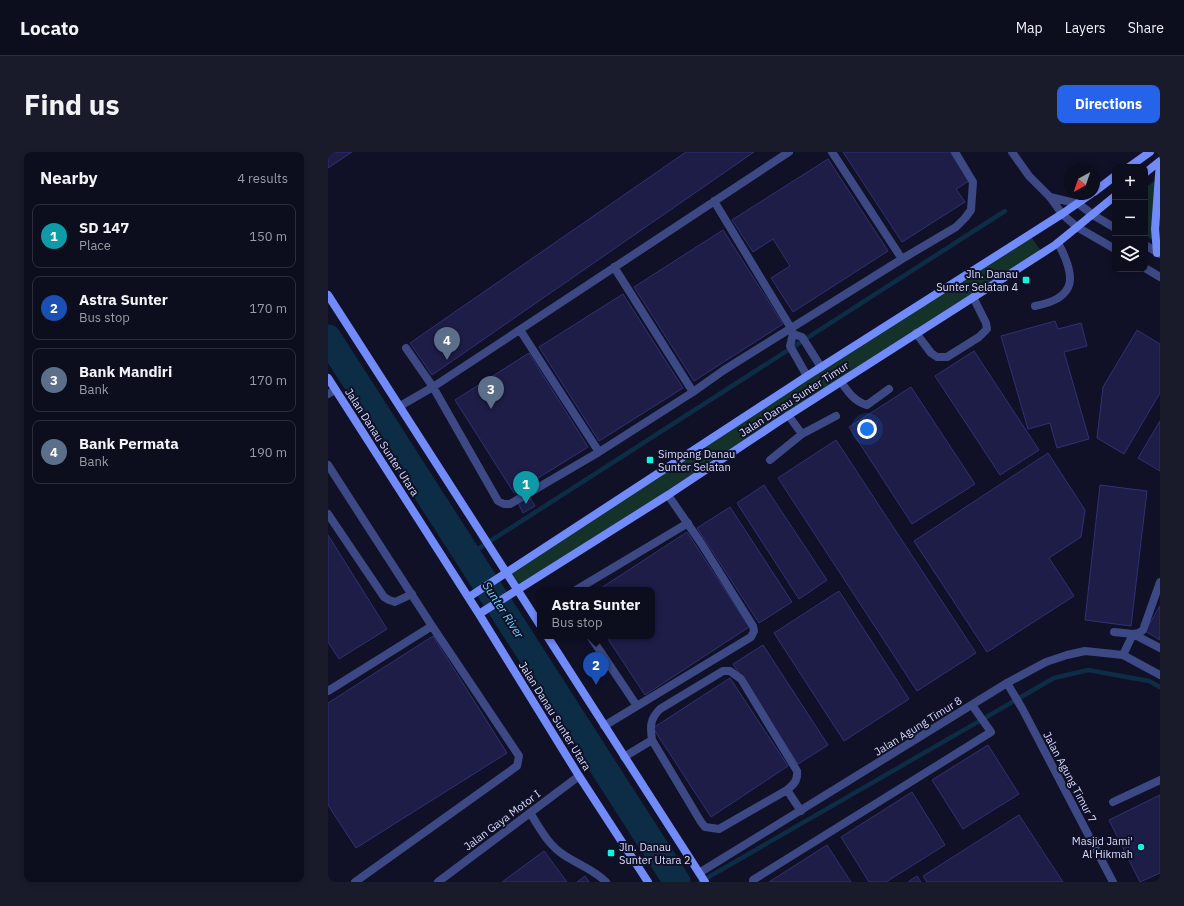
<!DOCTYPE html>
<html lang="en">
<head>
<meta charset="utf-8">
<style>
	body { margin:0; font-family:"IBM Plex Sans",sans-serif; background:#1a1b2a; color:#f1f3f6 }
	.controls { position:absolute; right:12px; top:12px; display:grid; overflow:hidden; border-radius:8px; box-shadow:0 2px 6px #0003 }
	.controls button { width:36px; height:36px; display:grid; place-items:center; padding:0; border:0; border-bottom:1px solid #2c2d3b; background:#0c0d1d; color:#f1f3f6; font:20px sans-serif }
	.compass { position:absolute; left:736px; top:12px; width:36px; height:36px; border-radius:50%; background:#0c0d1d; box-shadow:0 2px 6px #0003; rotate:220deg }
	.you { position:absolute; left:539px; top:277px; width:14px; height:14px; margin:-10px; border:3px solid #fff; border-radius:50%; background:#1a73e8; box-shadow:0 0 0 6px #1a73e833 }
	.badge { display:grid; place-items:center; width:26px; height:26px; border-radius:50%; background:#2563eb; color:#fff; font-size:13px; font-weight:700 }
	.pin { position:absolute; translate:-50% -33px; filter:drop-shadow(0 1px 2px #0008) }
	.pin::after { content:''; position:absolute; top:21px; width:14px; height:12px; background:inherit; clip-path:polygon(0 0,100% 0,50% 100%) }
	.popup { position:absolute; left:209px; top:435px; width:118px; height:52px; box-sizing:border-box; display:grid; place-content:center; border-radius:8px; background:#0c0d1d; filter:drop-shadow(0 1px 3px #0005); font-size:13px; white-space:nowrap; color:#9a9ca4 }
	.popup b { font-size:15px; color:#f1f3f6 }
	.popup::after { content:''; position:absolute; left:50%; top:100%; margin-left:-8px; border:8px solid transparent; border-top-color:#0c0d1d }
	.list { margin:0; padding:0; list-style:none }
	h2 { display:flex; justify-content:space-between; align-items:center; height:52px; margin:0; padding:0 16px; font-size:17px }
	h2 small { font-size:13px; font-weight:400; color:#9a9ca4 }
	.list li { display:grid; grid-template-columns:26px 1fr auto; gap:12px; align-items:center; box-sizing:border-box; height:64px; margin:0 8px 8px; padding:0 8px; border:1px solid #2c2d3b; border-radius:8px }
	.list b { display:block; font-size:15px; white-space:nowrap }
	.list p { margin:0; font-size:13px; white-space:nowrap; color:#9a9ca4 }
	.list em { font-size:13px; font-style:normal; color:#9a9ca4 }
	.icon { flex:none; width:22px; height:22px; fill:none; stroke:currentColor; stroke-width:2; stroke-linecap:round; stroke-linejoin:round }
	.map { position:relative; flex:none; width:832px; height:730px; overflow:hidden; border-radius:8px }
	header { display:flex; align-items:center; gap:24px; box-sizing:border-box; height:56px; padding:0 20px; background:#0c0d1d; border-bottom:1px solid #2c2d3b }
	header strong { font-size:19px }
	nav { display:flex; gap:22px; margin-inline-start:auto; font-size:14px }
	.intro { display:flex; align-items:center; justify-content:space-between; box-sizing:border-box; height:96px; padding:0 24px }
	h1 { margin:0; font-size:28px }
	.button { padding:10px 18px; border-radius:8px; background:#2563eb; color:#fff; font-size:14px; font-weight:700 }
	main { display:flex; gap:24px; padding:0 24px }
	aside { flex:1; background:#0c0d1d; border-radius:8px; box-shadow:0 2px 6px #0003 }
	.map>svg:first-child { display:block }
	.green { fill:#14312a }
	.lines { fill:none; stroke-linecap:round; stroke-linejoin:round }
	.stream { stroke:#0c2d45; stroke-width:4.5 }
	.river { stroke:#0c2d45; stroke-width:27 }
	.building { fill:#1d1d48; stroke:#303173 }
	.service { stroke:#3d4985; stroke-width:8 }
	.minor { stroke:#3d4985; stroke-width:8 }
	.tertiary { stroke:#3d4985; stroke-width:8 }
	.secondary { stroke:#728bfb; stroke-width:8 }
	.poi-dot { fill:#0af8dd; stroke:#101127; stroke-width:1.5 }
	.labels { text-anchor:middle; stroke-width:4; stroke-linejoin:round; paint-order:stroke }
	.poi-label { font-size:11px; fill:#d8dcfe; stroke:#101127; text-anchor:end }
	.street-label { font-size:11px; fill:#d8dcfe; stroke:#101127 }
	.water-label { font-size:12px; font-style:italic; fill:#69d6fb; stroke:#101127 }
</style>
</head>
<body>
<header>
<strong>Locato</strong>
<nav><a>Map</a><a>Layers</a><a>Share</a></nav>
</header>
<div class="intro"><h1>Find us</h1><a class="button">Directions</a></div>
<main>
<aside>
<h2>Nearby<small>4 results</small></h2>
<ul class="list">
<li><span class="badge" style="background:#0f9aa8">1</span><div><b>SD 147</b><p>Place</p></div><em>150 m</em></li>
<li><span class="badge" style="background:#1a4fb4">2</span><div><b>Astra Sunter</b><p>Bus stop</p></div><em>170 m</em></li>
<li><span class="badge" style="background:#5c6f8a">3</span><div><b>Bank Mandiri</b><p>Bank</p></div><em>170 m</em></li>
<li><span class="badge" style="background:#5c6f8a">4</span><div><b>Bank Permata</b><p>Bank</p></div><em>190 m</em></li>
</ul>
</aside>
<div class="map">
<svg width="832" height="730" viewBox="0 0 832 730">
	<rect width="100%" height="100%" fill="#101127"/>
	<path class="green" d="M832,25V93L817,83V36Z
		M701,82L713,99L190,438L178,420Z"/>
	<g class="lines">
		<path class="stream" d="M139,404L677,59
			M372,730L726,526L760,518L821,529L832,535"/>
		<path class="river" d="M0,186L349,730"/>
	</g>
	<path class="building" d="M0,0H24L0,16Z
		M358,0H426L104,223L82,191Z
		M515,0H622L641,29L628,37L637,50L574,90Z
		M500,7L560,99L465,160L443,126L462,114L445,87L425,100L404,68Z
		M395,78L455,172L366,229L306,135Z
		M295,142L355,236L271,289L211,195Z
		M727,169L730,177L753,171L759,194L736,200L761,287L729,296L722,271L700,277L673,184Z
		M809,178L832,192V241L796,302L769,286L775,235Z
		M646,199L711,298L672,323L607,224Z
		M201,201L260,295L186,341L127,248Z
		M583,235L647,332L584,372L521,275Z
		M832,269V319L810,306Z
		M508,288L648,501L589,539L450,326Z
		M720,301L757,358L753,385L721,406L746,444L659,500L586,389Z
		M436,333L499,428L471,447L409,351Z
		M772,333L819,339L803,474L757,468Z
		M201,344L207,354L195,361L190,351Z
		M402,355L464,450L431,471L369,376Z
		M359,380L421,475L317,543L278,484H324V438H270Z
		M0,383L59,477L11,507L0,490Z
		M511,439L581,547L516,589L446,481Z
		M832,454V488L817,479Z
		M105,484L179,601L28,696L0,653V551Z
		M435,493L500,593L470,612L405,512Z
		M402,526L460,614L383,665L325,576Z
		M660,593L691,642L635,677L604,628Z
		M584,640L617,693L558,730H541L513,685Z
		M832,643V721L812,730L781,668Z
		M691,663L735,730H599L595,724Z
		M499,693L523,730H441Z
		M216,699L239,730H174Z
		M257,724L261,730H249Z
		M589,724L593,730H580Z"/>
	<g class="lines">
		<path class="service" d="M504,0L574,107
			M684,0L701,24L722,45L734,62
			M722,45L751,52
			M386,49L463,176L465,182L462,194L479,224
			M286,115L365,240
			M707,154C750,146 748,124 730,91
			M192,178L271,300
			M588,181L603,201L609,205H619L651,185L659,177L658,171L645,145
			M465,182L474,185L493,215
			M78,196L105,235L170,349L176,352H182L271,300L365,240L396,218L574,107L628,75L637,66L643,58L645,30L627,0
			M513,230C520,240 527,250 539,253L561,237
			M0,242L7,238
			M72,254L105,235L461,0
			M460,263L474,282L508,264
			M442,308L474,282
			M0,313L104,474L191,604L189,614L178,622L27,730
			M0,362L56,445L61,448L67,450L84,442
			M248,438L360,371
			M786,480L805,482L832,496
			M262,484L309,554
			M795,503L805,482L811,481L815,478L832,430
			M395,519H402L413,527L469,619C470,629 465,633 459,638L391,677L377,675L373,670L324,588C322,574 322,567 332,557Z
			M679,531L695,558L785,730
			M0,539L104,474
			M276,574L423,485L426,479L425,474L373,391L340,343
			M296,605L324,588
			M459,638L473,659
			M785,650L832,628
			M202,661C212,676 220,693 236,703C249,712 267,718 278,730
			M425,730V728L663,580L644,553"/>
		<path class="minor" d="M371,721L679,531L718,510L739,503L757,499L795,503L832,523"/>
		<path class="tertiary" d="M751,52L765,63L787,76
			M734,62L749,75L787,97
			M817,93L832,102
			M817,116L832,125
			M110,730L251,624"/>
		<path class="secondary" d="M801,15L822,0
			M817,21L832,9
			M766,40L787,24
			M829,101L827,77L832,10
			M0,143L212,473
			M0,226L151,462L251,624L320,730
			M141,445L479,224L734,62L763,42
			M151,462L340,343L450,270L727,93L787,44
			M219,484L377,730"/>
	</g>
	<g class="poi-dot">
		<rect x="694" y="124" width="8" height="8" rx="2"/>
		<rect x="318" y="304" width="8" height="8" rx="2"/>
		<circle cx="813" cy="695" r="4"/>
		<rect x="279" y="697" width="8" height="8" rx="2"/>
	</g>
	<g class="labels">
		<g class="poi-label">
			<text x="690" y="126">Jln. Danau<tspan x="690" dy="13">Sunter Selatan 4</tspan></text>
			<text x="330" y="306" text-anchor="start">Simpang Danau<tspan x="330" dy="13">Sunter Selatan</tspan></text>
			<text x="805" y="693">Masjid Jami'<tspan x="805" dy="13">Al Hikmah</tspan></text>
			<text x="291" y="699" text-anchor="start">Jln. Danau<tspan x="291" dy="13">Sunter Utara 2</tspan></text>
		</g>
		<g class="street-label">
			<text transform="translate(466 247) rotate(-33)" y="4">Jalan Danau Sunter Timur</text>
			<text transform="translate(54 290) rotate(57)" y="4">Jalan Danau Sunter Utara</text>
			<text transform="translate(227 564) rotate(58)" y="4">Jalan Danau Sunter Utara</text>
			<text transform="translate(590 574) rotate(-32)" y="4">Jalan Agung Timur 8</text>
			<text transform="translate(742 625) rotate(62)" y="4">Jalan Agung Timur 7</text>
			<text transform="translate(174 668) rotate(-37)" y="4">Jalan Gaya Motor I</text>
		</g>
		<g class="water-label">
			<text transform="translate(175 458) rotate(57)" y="4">Sunter River</text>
		</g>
	</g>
</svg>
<div class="controls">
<button>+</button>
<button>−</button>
<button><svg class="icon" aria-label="layers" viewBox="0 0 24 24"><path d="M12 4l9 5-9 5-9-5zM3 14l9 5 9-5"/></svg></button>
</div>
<svg class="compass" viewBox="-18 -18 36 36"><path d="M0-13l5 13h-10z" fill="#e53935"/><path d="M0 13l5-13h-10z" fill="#9a9ca4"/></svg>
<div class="you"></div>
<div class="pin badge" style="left:198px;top:352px;background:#0f9aa8">1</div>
<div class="pin badge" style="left:268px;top:533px;background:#1a4fb4">2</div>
<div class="popup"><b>Astra Sunter</b>Bus stop</div>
<div class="pin badge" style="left:163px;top:257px;background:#5c6f8a">3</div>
<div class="pin badge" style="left:119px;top:208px;background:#5c6f8a">4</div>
</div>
</main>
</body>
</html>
